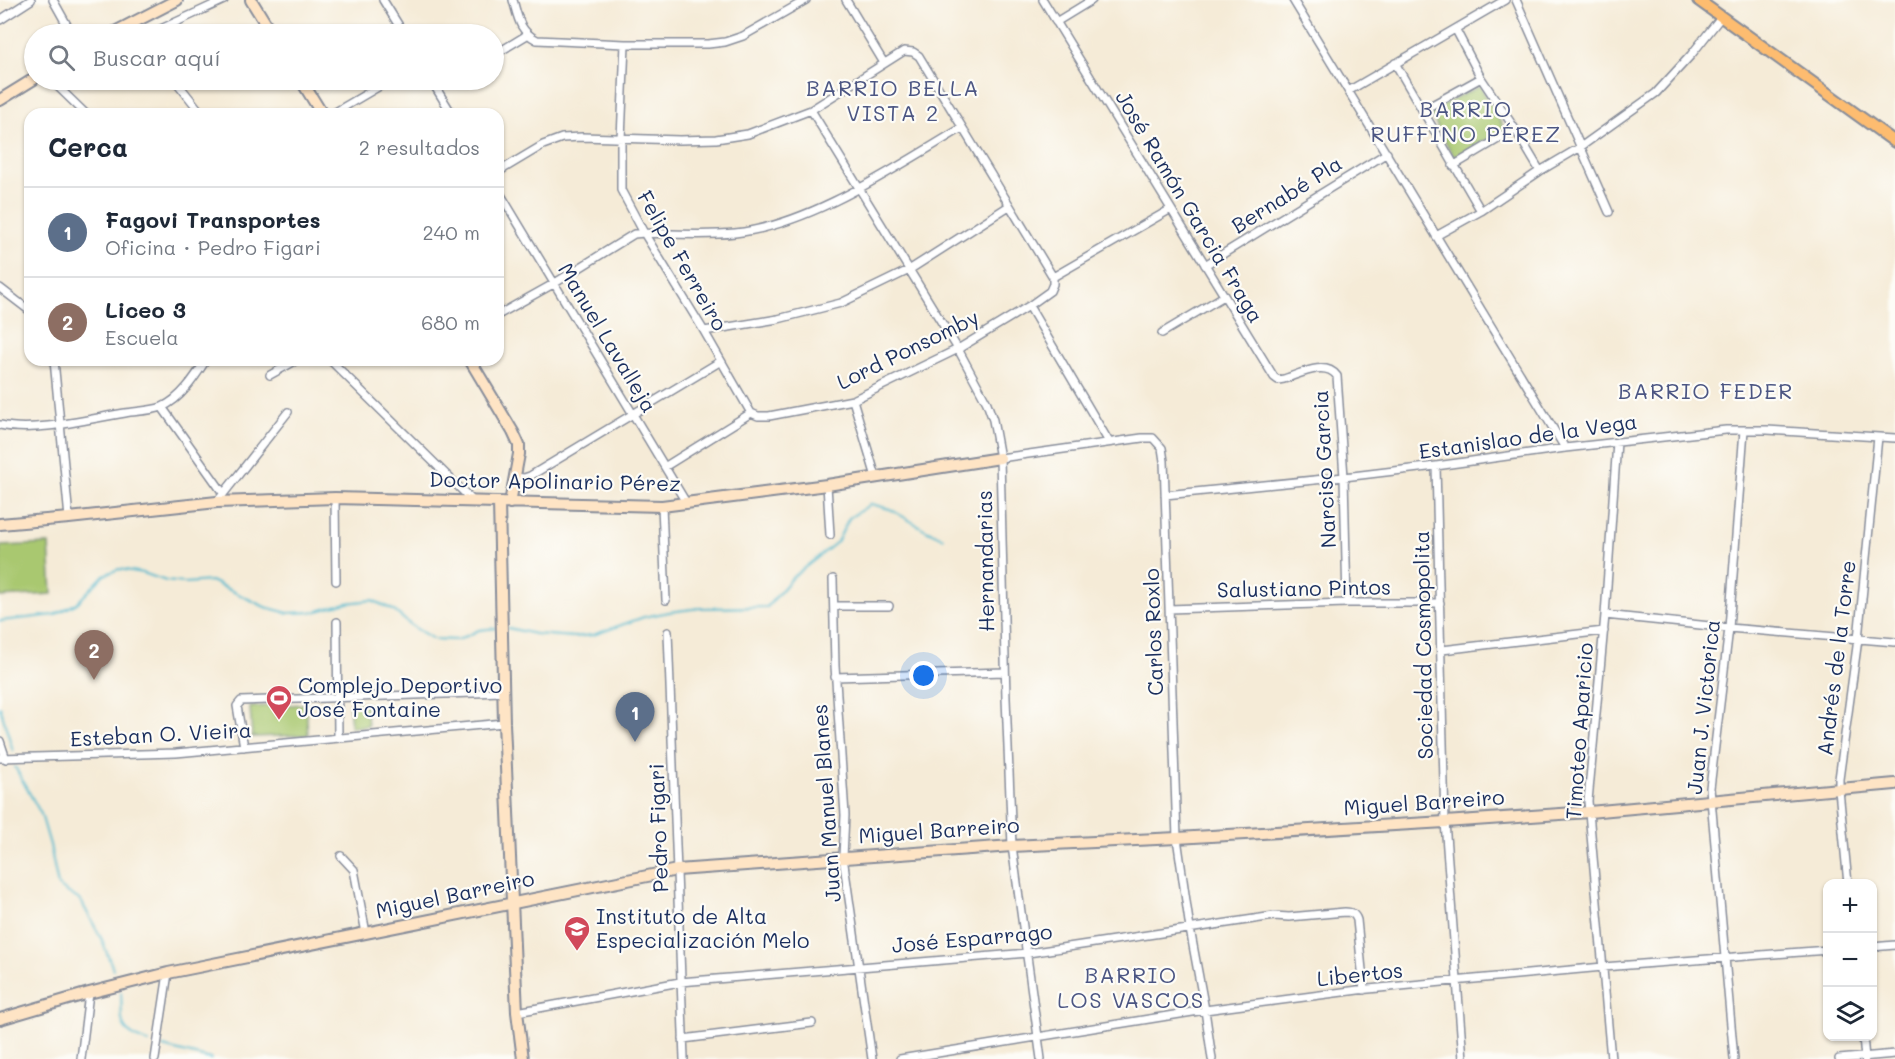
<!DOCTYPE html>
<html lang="es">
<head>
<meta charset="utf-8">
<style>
	body { margin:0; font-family:Mali,sans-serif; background:#f6f6f7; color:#1f2937 }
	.controls { position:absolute; right:18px; bottom:18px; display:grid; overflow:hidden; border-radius:12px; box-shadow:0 2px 4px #0004 }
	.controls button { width:54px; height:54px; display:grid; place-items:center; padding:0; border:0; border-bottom:2px solid #e0e1e3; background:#fff; color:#1f2937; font:30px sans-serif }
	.you { position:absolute; left:924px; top:676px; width:21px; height:21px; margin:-15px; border:4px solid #fff; border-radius:50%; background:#1a73e8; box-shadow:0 0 0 9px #1a73e833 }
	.badge { display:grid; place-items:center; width:39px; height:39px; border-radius:50%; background:#d1495b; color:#fff; font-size:20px; font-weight:700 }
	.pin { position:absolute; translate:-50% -50px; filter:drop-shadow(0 2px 3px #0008) }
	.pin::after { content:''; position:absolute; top:32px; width:21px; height:18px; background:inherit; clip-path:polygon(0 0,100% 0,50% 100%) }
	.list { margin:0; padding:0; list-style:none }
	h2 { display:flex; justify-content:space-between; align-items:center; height:78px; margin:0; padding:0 24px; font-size:26px }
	h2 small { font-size:20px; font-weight:400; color:#747a83 }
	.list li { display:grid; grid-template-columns:39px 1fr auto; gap:18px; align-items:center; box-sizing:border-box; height:90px; padding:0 24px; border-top:2px solid #e0e1e3 }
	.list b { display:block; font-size:22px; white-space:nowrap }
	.list p { margin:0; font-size:20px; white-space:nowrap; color:#747a83 }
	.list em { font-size:20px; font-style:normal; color:#747a83 }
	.icon { flex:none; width:33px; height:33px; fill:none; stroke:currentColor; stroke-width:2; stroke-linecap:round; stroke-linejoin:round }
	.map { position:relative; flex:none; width:1895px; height:1059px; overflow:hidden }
	.search { position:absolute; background:#fff; box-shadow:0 2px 4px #0004; left:24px; top:24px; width:480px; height:66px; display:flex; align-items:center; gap:15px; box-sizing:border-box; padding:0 21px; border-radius:33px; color:#747a83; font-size:22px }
	.panel { position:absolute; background:#fff; box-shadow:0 2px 4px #0004; left:24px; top:108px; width:480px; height:258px; border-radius:18px }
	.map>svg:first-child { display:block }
	.green { fill:#a9c870; stroke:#627c67; stroke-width:1.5 }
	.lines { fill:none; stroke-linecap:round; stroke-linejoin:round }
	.stream { stroke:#50b8ce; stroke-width:2 }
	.street-casing { stroke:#888d9a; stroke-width:10 }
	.secondary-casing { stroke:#888d9a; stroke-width:14 }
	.primary-casing { stroke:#888d9a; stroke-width:14 }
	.street { stroke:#fff; stroke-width:7 }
	.secondary { stroke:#fee4c5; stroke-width:10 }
	.primary { stroke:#fdbc6f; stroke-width:10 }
	.labels { text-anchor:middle; stroke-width:4.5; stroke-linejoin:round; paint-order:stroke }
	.street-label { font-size:21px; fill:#1b2f5e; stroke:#fdfcf7 }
	.poi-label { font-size:21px; fill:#1b2f5e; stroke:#fdfcf7; text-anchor:start }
	.neighbourhood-label { font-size:22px; letter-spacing:1.5px; fill:#4c5683; stroke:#fdfcf7 }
</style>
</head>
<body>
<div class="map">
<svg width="1895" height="1059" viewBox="0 0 1895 1059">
	<rect width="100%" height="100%" fill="#fdfcf7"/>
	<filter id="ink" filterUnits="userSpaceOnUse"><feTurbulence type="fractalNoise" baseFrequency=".0167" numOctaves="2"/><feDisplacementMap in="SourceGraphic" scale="12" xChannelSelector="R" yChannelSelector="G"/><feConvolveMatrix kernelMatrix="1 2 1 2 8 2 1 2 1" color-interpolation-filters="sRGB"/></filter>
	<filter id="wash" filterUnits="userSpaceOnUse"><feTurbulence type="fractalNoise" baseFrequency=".008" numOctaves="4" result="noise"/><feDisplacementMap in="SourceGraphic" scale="24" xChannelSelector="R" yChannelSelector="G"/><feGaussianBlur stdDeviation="1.35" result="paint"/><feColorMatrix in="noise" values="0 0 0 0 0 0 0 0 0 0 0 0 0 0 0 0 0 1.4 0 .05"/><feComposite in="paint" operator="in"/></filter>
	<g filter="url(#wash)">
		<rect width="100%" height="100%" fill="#f5ebd7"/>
		<path class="green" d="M1480,86L1505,130L1454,157L1429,112Z
			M49,544L52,594L0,597V546Z
			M366,703L368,726L351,727L349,704Z
			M306,704L308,735L252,737L250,707Z"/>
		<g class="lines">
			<path class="stream" d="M0,621L54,615L77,603L104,575L119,569L143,573L166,581L185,583L211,581L265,607L288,613L314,612L347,603L372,600L393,610L412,626L433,639L458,640L479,630L496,628
				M508,628L535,634L574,637L593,635L644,617L669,612L700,608L767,607L794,576L837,542L849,518L871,504L890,509L926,530L943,538
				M0,707L13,751
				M15,767L41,814L50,845L58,886L81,901L102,940L113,969
				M121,993C123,1025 116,1030 149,1043
				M163,1047L211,1059"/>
		</g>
	</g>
	<g filter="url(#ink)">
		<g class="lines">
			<g class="street-casing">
				<path id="street" d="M53,0L72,34
					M383,0L404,34
					M513,0C518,17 519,31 537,40L625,44H708L725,42L743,36L806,0
					M846,0L884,63
					M1043,0L1274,377L1278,380L1284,379C1300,374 1325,360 1337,376L1344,477L1347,603
					M1293,0L1565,448
					M1516,0L1609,212
					M0,20L31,0
					M1056,22L1092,0
					M131,23L140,34
					M1456,30L1481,78L1515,129L1540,171
					M150,34L224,0
					M625,44L621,139V190L644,233L704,331L751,413
					M494,55L527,35
					M1395,63L1481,211
					M51,80L86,114
					M175,80L202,114
					M431,80L452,114
					M1350,90L1505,0
					M811,110L958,349L987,403L993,420L1000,458L1006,698L1012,846L1041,1059
					M1423,110L1481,78
					M332,114L390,80
					M1453,166L1515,129
					M498,172L543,145L562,138L582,137L680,140L716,139L748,134L811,110L904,51L913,52L919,56L1053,277
					M498,190L687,504
					M1436,236L1481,211L1540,171L1579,148L1656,93L1691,55L1721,17
					M1205,265L1387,153
					M1053,277L1171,209
					M0,288L30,311
					M1029,306L1109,442
					M498,315L555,283L634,234L644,233C674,234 705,236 735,233C812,225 897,166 962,128
					M704,331L778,319L841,303L909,270L1009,206
					M1162,333L1224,296
					M54,360L69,518
					M330,360L474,502
					M270,375L297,360
					M853,400L876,477
					M162,407L223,493
					M751,413L758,416H769L853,400L958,349L1029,306L1050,291L1053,284V277
					M0,425C36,433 88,419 125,413C136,411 151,411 162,407C181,399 195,377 206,360
					M1000,458L1142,438H1153L1162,448L1164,461L1177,838L1190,929L1205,1010L1212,1059
					M666,466L751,413
					M1436,466L1445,822L1463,1059
					M515,477L524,478L530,476L721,361
					M827,485L830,535
					M1165,495L1344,477L1436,466L1565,448L1726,430H1767L1895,438
					M335,498L336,581
					M217,502L288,412
					M662,506L666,600
					M833,579L835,666L845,815L843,857L872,1059
					M834,606H889
					M1169,609L1347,603H1440
					M1605,615L1729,628L1895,642
					M337,622L338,738
					M668,632L684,1059
					M1442,650L1604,631
					M835,677L1005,672
					M0,741L6,759
					M244,747L237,706L241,701L503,692
					M0,758L176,753L504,723
					M341,856L354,870L366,933
					M1848,884L1839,790V779L1858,639L1878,437
					M1872,947L1895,945
					M517,1012L680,982L1028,953L1274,916L1289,917L1345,912C1352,912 1355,914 1357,920L1364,990
					M1863,1036L1865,1059
					M683,1039L812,1023
					M81,1059L89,993
					M155,1059L168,973
					M900,1059L1205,1010L1358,990L1603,967L1828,950
					M1611,1059L1588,801L1605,615L1617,442
					M1734,1059L1710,788L1729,628L1744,430
					M1839,1059L1895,1054"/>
			</g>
			<g class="secondary-casing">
				<path id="secondary" d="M251,0L272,34
					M111,34L177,0
					M301,80L322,114
					M0,100L34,79
					M470,360L513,432L519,445V454L510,503
					M499,503L504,723L517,1012L523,1059
					M0,524L69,518L217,502L335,498L662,506L827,485L1000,458
					M0,1019L89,993L168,973L677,870L1012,846L1177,838L1445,822L1589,812L1895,784"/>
			</g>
			<g class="primary-casing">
				<path id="primary" d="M1698,0L1895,142"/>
			</g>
			<use href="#street" class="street"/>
			<use href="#secondary" class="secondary"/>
			<use href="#primary" class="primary"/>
		</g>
	</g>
	<defs>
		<g id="stadium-pin" transform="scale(1.35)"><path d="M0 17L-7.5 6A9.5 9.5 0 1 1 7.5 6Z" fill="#d1495b" stroke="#fdfcf7"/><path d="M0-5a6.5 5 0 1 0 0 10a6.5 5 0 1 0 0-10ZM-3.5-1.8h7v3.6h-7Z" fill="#fff"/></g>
		<g id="university-pin" transform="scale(1.35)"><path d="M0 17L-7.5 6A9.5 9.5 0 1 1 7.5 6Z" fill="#d1495b" stroke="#fdfcf7"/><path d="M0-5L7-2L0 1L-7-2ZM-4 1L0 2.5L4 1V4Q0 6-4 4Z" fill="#fff"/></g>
	</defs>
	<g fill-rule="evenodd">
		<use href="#stadium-pin" x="279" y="698"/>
		<use href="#university-pin" x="577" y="929"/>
	</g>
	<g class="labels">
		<g class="street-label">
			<text transform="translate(1287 195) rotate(-32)" y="7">Bernabé Pla</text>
			<text transform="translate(1189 207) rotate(59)" y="7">José Ramón Garcia Fraga</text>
			<text transform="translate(682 261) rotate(60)" y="7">Felipe Ferreiro</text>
			<text transform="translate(607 338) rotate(59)" y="7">Manuel Lavalleja</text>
			<text transform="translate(908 350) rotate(-26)" y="7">Lord Ponsomby</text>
			<text transform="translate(1528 437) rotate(-8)" y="7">Estanislao de la Vega</text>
			<text transform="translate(1325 469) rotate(-93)" y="7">Narciso Garcia</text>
			<text transform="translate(555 482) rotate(1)" y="7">Doctor Apolinario Pérez</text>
			<text transform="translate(986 561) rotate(-91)" y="7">Hernandarias</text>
			<text transform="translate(1304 589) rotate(-1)" y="7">Salustiano Pintos</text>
			<text transform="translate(1154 632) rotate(-92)" y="7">Carlos Roxlo</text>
			<text transform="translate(1424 645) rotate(-91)" y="7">Sociedad Cosmopolita</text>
			<text transform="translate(1837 658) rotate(-83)" y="7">Andrés de la Torre</text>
			<text transform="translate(1704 707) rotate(-84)" y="7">Juan J. Victorica</text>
			<text transform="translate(1580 731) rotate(-86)" y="7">Timoteo Aparicio</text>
			<text transform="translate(161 735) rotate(-3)" y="7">Esteban O. Vieira</text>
			<text transform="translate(827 803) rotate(-94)" y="7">Juan Manuel Blanes</text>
			<text transform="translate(1424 803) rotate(-4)" y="7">Miguel Barreiro</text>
			<text transform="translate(659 828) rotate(-92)" y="7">Pedro Figari</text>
			<text transform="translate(939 831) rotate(-4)" y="7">Miguel Barreiro</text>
			<text transform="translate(455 895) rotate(-12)" y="7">Miguel Barreiro</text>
			<text transform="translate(972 939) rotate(-5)" y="7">José Esparrago</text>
			<text transform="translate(1360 975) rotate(-6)" y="7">Libertos</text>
		</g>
		<g class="poi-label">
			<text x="298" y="693">Complejo Deportivo<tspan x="298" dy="24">José Fontaine</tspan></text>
			<text x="596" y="924">Instituto de Alta<tspan x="596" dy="24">Especialización Melo</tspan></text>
		</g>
		<g class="neighbourhood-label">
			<text x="893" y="96">BARRIO BELLA<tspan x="893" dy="25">VISTA 2</tspan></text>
			<text x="1466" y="117">BARRIO<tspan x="1466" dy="25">RUFFINO PÉREZ</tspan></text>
			<text x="1706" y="399">BARRIO FEDER</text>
			<text x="1131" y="983">BARRIO<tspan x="1131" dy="25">LOS VASCOS</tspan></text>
		</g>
	</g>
</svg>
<div class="controls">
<button>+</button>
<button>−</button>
<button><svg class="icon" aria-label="layers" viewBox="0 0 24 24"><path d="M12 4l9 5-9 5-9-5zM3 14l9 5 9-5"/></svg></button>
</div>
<div class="you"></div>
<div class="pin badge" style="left:635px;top:742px;background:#5c6f8a">1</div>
<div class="pin badge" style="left:94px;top:680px;background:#8d6e63">2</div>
<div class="search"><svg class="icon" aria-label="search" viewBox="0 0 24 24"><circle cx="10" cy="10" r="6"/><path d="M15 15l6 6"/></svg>Buscar aquí</div>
<section class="panel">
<h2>Cerca<small>2 resultados</small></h2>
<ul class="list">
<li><span class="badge" style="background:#5c6f8a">1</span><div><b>Fagovi Transportes</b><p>Oficina · Pedro Figari</p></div><em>240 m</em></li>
<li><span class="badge" style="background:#8d6e63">2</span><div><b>Liceo 3</b><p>Escuela</p></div><em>680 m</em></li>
</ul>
</section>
</div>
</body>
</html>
